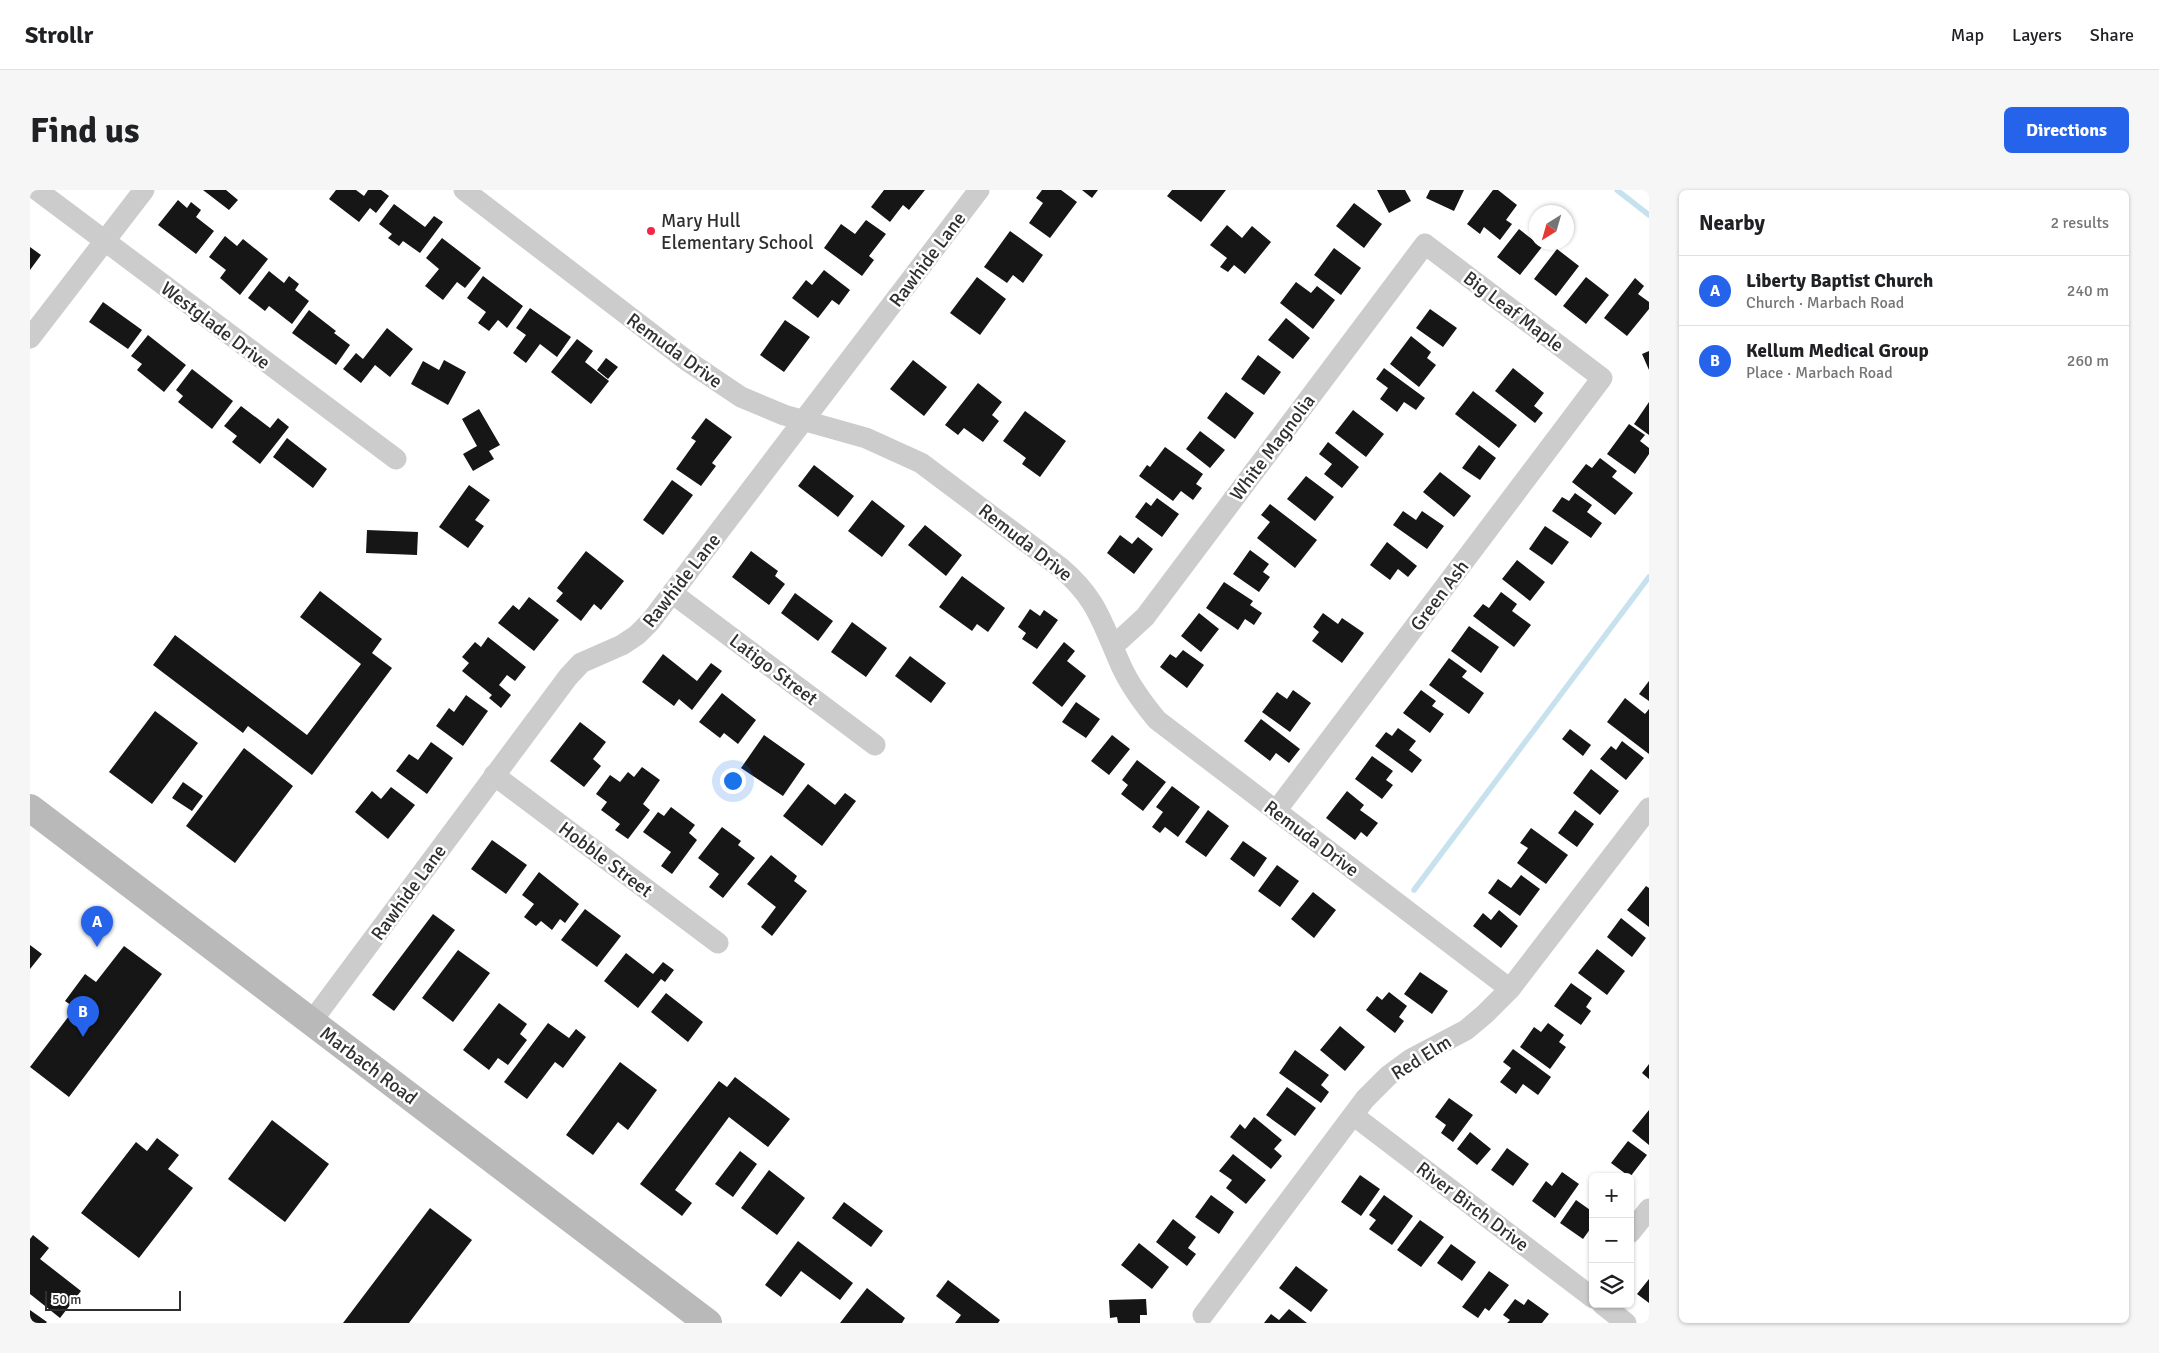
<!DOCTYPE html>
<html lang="en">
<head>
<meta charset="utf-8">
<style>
	body { margin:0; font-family:Signika,sans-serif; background:#f6f6f6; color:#202124 }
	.controls { position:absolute; right:15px; bottom:15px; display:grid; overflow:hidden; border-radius:8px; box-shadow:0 1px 4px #0004 }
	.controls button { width:45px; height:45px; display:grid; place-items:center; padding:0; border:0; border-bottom:1px solid #e0e0e0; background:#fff; color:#202124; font:25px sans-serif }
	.compass { position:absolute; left:1499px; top:15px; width:45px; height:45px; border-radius:50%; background:#fff; box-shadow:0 1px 4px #0004; rotate:217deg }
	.scale { position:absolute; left:15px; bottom:12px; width:136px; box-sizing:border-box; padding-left:5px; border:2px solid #2f2f2f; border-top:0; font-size:14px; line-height:18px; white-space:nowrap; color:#2f2f2f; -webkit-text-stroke:4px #fff; paint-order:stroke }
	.you { position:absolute; left:702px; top:590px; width:18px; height:18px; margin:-12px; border:4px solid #fff; border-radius:50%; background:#1a73e8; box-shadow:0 0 0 8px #1a73e833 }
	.badge { display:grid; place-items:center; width:32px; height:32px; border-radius:50%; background:#2563eb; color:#fff; font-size:16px; font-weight:700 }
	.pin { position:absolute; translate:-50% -41px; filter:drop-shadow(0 1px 2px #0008) }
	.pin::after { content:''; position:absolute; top:26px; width:18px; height:15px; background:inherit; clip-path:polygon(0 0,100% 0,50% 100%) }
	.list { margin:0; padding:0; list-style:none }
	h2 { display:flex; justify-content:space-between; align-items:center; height:65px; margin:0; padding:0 20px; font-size:21px }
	h2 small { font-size:16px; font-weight:400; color:#757577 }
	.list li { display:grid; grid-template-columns:32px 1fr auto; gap:15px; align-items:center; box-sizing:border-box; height:70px; padding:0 20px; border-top:1px solid #e0e0e0 }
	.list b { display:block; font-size:19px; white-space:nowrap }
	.list p { margin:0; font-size:16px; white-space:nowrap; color:#757577 }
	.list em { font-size:16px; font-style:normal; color:#757577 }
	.icon { flex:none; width:28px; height:28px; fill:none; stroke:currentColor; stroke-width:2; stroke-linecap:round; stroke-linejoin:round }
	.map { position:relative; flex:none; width:1619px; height:1133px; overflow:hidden; border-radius:8px }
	header { display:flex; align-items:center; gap:30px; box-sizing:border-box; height:70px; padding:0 25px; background:#fff; border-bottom:1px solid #e0e0e0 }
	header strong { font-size:24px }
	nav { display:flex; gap:28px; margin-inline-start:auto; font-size:18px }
	.intro { display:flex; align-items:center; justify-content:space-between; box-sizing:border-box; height:120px; padding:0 30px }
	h1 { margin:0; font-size:35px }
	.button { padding:12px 22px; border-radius:8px; background:#2563eb; color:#fff; font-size:18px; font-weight:700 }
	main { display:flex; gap:30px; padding:0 30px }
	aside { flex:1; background:#fff; border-radius:8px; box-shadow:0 1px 4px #0004 }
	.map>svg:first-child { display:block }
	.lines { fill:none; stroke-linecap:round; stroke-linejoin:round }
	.stream { stroke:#c7e2ee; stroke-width:5.5 }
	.building { fill:#161616 }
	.minor { stroke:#ccc; stroke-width:21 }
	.secondary { stroke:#b9b9b9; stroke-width:28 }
	.poi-dot { fill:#f12646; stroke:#fff; stroke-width:2 }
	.labels { text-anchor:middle; stroke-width:5; stroke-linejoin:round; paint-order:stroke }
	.poi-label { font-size:19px; fill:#2f2f2f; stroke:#fff; text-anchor:start }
	.street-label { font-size:19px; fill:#2f2f2f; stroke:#fff }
</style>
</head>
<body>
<header>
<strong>Strollr</strong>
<nav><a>Map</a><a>Layers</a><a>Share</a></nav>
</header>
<div class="intro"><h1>Find us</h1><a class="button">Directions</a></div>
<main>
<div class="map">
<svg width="1619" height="1133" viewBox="0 0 1619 1133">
	<rect width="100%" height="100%" fill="#fff"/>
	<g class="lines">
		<path class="stream" d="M1587,0L1619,25
			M1384,700L1619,387"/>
	</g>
	<path class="building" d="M173,0H196L208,10L199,20Z
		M306,0H326L334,6L338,0H351L359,6L346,23L340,18L329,32L299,9Z
		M854,0H895L879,20L873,15L860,32L841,17Z
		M1012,0H1031L1047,12L1020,48L999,33L1013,13L1006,8Z
		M1052,0H1068L1062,8Z
		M1142,0H1196L1171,32L1137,6Z
		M1347,0H1375L1381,11L1359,23Z
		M1400,0H1434L1424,21L1396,8Z
		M1463,0H1468L1487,15L1476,30L1482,34L1470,50L1454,37L1450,44L1437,34Z
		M148,10L157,18L161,12L171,20L166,27L184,41L166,64L128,35Z
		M1324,13L1352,34L1334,58L1306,36Z
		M364,14L395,37L404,26L413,32L390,63L373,51L369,56L358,48L362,44L349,34Z
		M836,30L856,44L839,66L844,70L832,86L794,58L811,34L825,44Z
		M1197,35L1212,48L1222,36L1241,52L1215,84L1204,75L1198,82L1190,77L1197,68L1180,55Z
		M1489,39L1512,57L1490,85L1467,67Z
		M980,41L1013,65L993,93L983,85L977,93L954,77Z
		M195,46L207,56L213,49L238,69L210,105L190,88L196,80L179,67Z
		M412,48L451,78L435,98L427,92L413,110L395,96L409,79L396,68Z
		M0,57L11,65L0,80Z
		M1304,58L1331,78L1311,105L1284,85Z
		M1527,59L1549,76L1526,106L1504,89Z
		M794,80L820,100L809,115L802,110L788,128L762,108L776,90L782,95Z
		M239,81L254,93L259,86L269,94L265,100L279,111L262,134L239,116L235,121L218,108Z
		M453,86L493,116L477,138L468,130L459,141L448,133L456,122L437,108Z
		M947,87L976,109L950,145L920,123Z
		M1556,87L1579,105L1556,134L1533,116Z
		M1605,88L1614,96L1608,104L1619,112V119L1597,146L1574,128Z
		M1266,92L1281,103L1287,96L1305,110L1283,139L1250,113Z
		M73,112L112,140L98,159L59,132Z
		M500,118L541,147L527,167L510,154L496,173L483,163L496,145L486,138Z
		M1400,119L1427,138L1413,157L1386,138Z
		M279,120L306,141L304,143L320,155L306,175L262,143Z
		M1256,128L1280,148L1263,169L1238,150Z
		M755,130L780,147L754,182L730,165Z
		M357,138L383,159L360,187L345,175L331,193L313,179L326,163L333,169Z
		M118,145L156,175L134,202L107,180L112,174L101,166Z
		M1381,146L1401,162L1397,168L1406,175L1389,197L1360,174Z
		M547,149L563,161L555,172L579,191L561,214L521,182Z
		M1619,161V180L1612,164Z
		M1228,165L1251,182L1234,205L1211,189Z
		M576,168L588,177L578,189L567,180Z
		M414,170L436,182L418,215L381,194L393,171L409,180Z
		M883,170L917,197L894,226L860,199Z
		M1354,178L1395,208L1386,220L1374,212L1367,222L1350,209L1358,198L1346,189Z
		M1483,178L1514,203L1504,216L1513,223L1505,233L1465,201Z
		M162,179L203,211L182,239L148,212L153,206L146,200Z
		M948,193L972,212L962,225L969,231L953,252L934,238L928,245L915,235Z
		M1443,201L1487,235L1469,258L1425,224Z
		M1196,202L1224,223L1205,249L1177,228Z
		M1619,212V245L1604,234Z
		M211,216L240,238L248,228L259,237L230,274L202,252L207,246L194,236Z
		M449,219L470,255L459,261L464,269L443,281L433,264L447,256L432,229Z
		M1323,220L1354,244L1336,267L1305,243Z
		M995,221L1036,251L1010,287L992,274L996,268L973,251Z
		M676,228L702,247L682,273L686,276L671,296L646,279L666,251L661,248Z
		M1599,234L1615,245L1610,251L1619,258V264L1605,284L1577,264Z
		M1170,241L1195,260L1180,278L1156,259Z
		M257,248L297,279L283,298L243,267Z
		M1298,252L1329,277L1312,298L1294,284L1302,274L1289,264Z
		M1449,255L1466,268L1450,290L1432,278Z
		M1135,257L1173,284L1166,294L1172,298L1163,310L1151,301L1143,311L1109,286L1117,275L1120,277Z
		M1570,268L1587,281L1582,287L1603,303L1585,325L1542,292L1556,274L1562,278Z
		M784,275L824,306L808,327L768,296Z
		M1410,282L1441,306L1424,327L1393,302Z
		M1276,286L1304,307L1285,331L1257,309Z
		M642,290L663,305L633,345L613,330Z
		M439,295L460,310L445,330L454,336L438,358L409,337Z
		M1545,303L1562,315L1557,322L1572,333L1561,348L1522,321L1532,307L1539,311Z
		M1127,308L1149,324L1132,347L1105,327L1116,312L1121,316Z
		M842,310L875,336L852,367L818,341Z
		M1240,314L1287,350L1265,378L1227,348L1240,332L1231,325Z
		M1373,321L1386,330L1392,321L1414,336L1397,359L1363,335Z
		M895,335L932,365L916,386L878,355Z
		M1515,336L1539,352L1522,375L1499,359Z
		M337,340L388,342L387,365L336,363Z
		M1090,345L1102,354L1108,347L1123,359L1104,384L1077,363Z
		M1357,352L1387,376L1378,387L1368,379L1360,390L1340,375Z
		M1220,360L1239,374L1233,382L1240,387L1229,402L1203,384Z
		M556,361L594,391L571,420L564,414L551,431L526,411L533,403L527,398Z
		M721,361L748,381L745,386L755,394L739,415L702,387Z
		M1487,370L1515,392L1500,411L1472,389Z
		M932,386L975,418L958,442L947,434L942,441L909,417Z
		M1194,392L1223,411L1220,415L1232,423L1224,435L1215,429L1208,440L1176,418Z
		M290,401L352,449L342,463L362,478L282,585L218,536L213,543L123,475L145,445L277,545L331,474L270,427Z
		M1471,402L1487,414L1482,421L1501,435L1484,457L1443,426L1453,414L1459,418Z
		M765,403L803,431L788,451L751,423Z
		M499,407L529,430L504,461L468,433L483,415L489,420Z
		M1000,419L1010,426L1014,420L1028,430L1007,459L992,449L996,443L988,437Z
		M1169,423L1189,439L1171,462L1151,446Z
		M1293,423L1308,434L1312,428L1334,443L1312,473L1282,451L1289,442L1283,437Z
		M822,432L857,458L836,487L801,462Z
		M1439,436L1469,457L1451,483L1421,461Z
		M458,447L496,477L485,491L477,485L469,495L481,505L471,518L459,508L462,505L432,481L439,473L432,467L445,452L451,457Z
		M1034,452L1045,461L1037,471L1056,486L1032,517L1002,493Z
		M1153,460L1174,475L1157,498L1130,477L1140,464L1146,468Z
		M633,464L667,491L681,473L692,481L662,520L649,509L644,516L612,492Z
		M880,466L916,493L901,513L865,486Z
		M1419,468L1437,481L1432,487L1454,503L1439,524L1399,495Z
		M1619,491V511L1609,504Z
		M1263,500L1281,513L1260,542L1232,522L1247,502L1257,509Z
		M1391,500L1406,511L1402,516L1414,524L1400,543L1373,523Z
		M692,503L726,530L708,554L694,543L690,548L669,532Z
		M436,505L458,521L433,556L406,536L419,518L424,522Z
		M1595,508L1615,524L1619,519V564L1577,532Z
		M1046,512L1070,529L1056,548L1032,532Z
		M125,521L168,553L122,614L79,582Z
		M1231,529L1270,559L1259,573L1246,563L1240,571L1214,551Z
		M550,532L576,552L563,569L571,576L554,597L520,571Z
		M1368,538L1386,551L1379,560L1392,570L1382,583L1345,556L1356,542L1362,546Z
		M1540,539L1561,555L1553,566L1532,549Z
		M734,545L775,574L753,606L711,578Z
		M1082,545L1100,559L1079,585L1061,571Z
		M1592,551L1614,568L1596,590L1570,569L1581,556L1586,560Z
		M401,552L423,568L397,604L366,581L379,564L388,570Z
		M214,558L263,596L205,673L156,636Z
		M1342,566L1363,581L1356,590L1363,595L1352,609L1325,589Z
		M1107,570L1136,592L1113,621L1091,604L1098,595L1092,590Z
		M612,577L630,590L613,614L620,620L598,649L585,640L590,634L571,620L577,612L566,604L580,585L590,592L598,582L604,587Z
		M1561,579L1589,601L1570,625L1543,603Z
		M153,592L173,606L162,621L142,608Z
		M778,594L805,615L815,603L826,611L792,656L753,626Z
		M1142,596L1170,617L1148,647L1135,637L1130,643L1122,637L1133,622L1126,617Z
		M361,597L385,615L358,649L325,622L342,601L351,609Z
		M1317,601L1334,615L1330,620L1348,633L1337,647L1331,642L1325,650L1296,628Z
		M641,617L665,635L659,643L667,650L642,684L631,676L641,662L613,642L628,622L634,626Z
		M1178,620L1199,636L1176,667L1155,652Z
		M1545,620L1564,634L1547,657L1528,643Z
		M692,637L711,651L708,655L725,668L693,708L679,697L689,684L668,668Z
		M1501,638L1538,665L1516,694L1487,673L1498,658L1490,653Z
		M462,650L497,675L476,704L441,679Z
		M1213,651L1237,668L1224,687L1200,669Z
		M741,665L767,686L764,691L777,701L742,746L731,737L746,717L717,694Z
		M1247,675L1269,691L1250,717L1228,701Z
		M509,682L549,714L535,733L530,729L522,740L511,731L506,736L494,727L504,714L492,705Z
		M1491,685L1510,699L1490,726L1458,703L1468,689L1481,698Z
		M1616,696L1619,698V737L1597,720Z
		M1283,702L1306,720L1284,748L1261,729Z
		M555,719L591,746L567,777L531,750Z
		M1469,720L1488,736L1471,758L1443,736L1453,723L1461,730Z
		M403,724L425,740L364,821L342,805Z
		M1591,728L1616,748L1602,767L1577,747Z
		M0,755L12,764L0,779Z
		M94,756L132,784L39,907L0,877L45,818L35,811L55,784L66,792Z
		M1567,759L1595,781L1577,805L1548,783Z
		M428,760L460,783L423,832L392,808Z
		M596,763L623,784L633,772L644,780L635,792L631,789L608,818L574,791Z
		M1390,782L1418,801L1402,824L1374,804Z
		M1541,793L1562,808L1556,817L1561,821L1551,835L1524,816Z
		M1359,802L1377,816L1369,827L1374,831L1365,843L1336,820L1347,806L1352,810Z
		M636,803L673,832L658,852L621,822Z
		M469,813L497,834L490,844L497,850L478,875L468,868L459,880L433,860Z
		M518,833L539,848L546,839L556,847L533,878L525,872L497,909L474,892Z
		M1518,833L1534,845L1529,852L1536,857L1520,879L1490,857L1504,837L1511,842Z
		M1310,836L1335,857L1315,881L1290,860Z
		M1483,859L1521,887L1508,905L1493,894L1486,904L1470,892L1481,878L1473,872Z
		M1265,860L1299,885L1291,895L1299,902L1291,913L1249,883Z
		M590,872L627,900L598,940L588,932L563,965L536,945Z
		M1619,874V889L1612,883Z
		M705,887L760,929L738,957L699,927L645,1000L662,1013L652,1026L610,994L689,891L697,897Z
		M1257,897L1286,918L1265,946L1236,925Z
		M1419,908L1443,925L1423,952L1411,943L1416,935L1405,927Z
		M1619,920V955L1602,941Z
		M1224,927L1252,950L1244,959L1252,966L1241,979L1200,947L1210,934L1215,939Z
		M242,930L299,974L255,1032L198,989Z
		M1440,942L1461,959L1447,975L1427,959Z
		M127,948L149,965L138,979L163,998L109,1068L51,1023L106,952L117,961Z
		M1598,951L1617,965L1600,987L1581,973Z
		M1477,958L1499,974L1483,996L1461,980Z
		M710,961L727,974L703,1007L685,994Z
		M1203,964L1236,990L1216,1014L1196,998L1202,990L1189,981Z
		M739,980L775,1008L747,1045L711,1018Z
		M1532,982L1549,994L1525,1028L1502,1011L1516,991L1522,996Z
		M1330,985L1350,999L1331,1026L1311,1012Z
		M1181,1005L1204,1022L1189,1044L1165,1027Z
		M1354,1005L1383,1026L1362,1055L1339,1039L1346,1030L1339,1025Z
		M1546,1010L1563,1022V1035L1553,1049L1530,1033Z
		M814,1012L853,1041L841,1057L802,1028Z
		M400,1018L442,1050L379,1133H313Z
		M1143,1029L1166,1047L1158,1058L1166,1064L1157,1076L1126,1052Z
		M1390,1030L1414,1047L1391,1077L1367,1060Z
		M3,1045L19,1058L10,1069L51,1101L30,1128L0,1104V1049Z
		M768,1051L823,1093L810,1110L771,1081L751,1107L735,1095Z
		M1109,1053L1139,1077L1122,1099L1091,1075Z
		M1421,1054L1446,1072L1432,1091L1407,1073Z
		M1266,1076L1298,1100L1281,1122L1249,1098Z
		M1459,1081L1479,1095L1459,1121L1455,1118L1448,1128L1432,1117Z
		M1619,1089V1113L1607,1104Z
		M918,1090L970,1130L968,1133H925L931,1125L906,1106Z
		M837,1098L875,1128L872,1133H810Z
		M1116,1109L1117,1125H1110V1133H1088L1087,1127L1080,1128L1079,1110Z
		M1485,1109L1494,1115L1498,1109L1519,1124L1512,1133H1477L1480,1130L1473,1125Z
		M1259,1119L1277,1133H1234L1241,1124L1249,1130Z
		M0,1120L17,1132L16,1133H0Z"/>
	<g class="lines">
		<path class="minor" d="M7,0L366,269
			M434,0L656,170L711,207L754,225L836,248L891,273L1031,378C1066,408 1071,430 1089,471C1098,493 1112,512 1127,530L1480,799
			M0,148L114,0
			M642,403L845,555
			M1082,453L1090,450L1115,427L1395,54L1572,188L1246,621
			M464,585L688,753
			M282,831L538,487L551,473L592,455L607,445L620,432L949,0
			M1323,925L1563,1108
			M1600,1043L1619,1019
			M1572,1114L1596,1133
			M1173,1125L1335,909L1358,886L1381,869L1436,840L1455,824L1480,799L1619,618"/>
		<path class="secondary" d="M0,618L678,1133"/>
	</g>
	<circle class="poi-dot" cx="621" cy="41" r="5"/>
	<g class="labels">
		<g class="poi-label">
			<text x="631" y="37">Mary Hull<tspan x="631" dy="22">Elementary School</tspan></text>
		</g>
		<g class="street-label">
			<text transform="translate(897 69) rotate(-53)" y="7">Rawhide Lane</text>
			<text transform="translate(1484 121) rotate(37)" y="7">Big Leaf Maple</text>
			<text transform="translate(186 135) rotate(37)" y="7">Westglade Drive</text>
			<text transform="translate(645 160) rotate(36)" y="7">Remuda Drive</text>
			<text transform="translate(1242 257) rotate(-53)" y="7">White Magnolia</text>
			<text transform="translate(996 352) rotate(38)" y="7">Remuda Drive</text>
			<text transform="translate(651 390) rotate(-52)" y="7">Rawhide Lane</text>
			<text transform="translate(1409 405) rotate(-53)" y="7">Green Ash</text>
			<text transform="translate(744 479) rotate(37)" y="7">Latigo Street</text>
			<text transform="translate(1282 648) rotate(37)" y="7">Remuda Drive</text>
			<text transform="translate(576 669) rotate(37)" y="7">Hobble Street</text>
			<text transform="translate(378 702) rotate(-54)" y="7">Rawhide Lane</text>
			<text transform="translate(1391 867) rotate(-32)" y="7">Red Elm</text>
			<text transform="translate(339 875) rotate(37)" y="7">Marbach Road</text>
			<text transform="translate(1443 1016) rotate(37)" y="7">River Birch Drive</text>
		</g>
	</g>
</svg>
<div class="controls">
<button>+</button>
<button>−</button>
<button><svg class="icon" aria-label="layers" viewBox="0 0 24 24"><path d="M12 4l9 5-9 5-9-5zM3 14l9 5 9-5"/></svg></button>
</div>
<svg class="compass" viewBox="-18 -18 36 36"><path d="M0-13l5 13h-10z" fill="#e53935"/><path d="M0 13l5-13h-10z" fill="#757577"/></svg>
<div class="scale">50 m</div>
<div class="you"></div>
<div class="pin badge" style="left:67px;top:757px">A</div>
<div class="pin badge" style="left:53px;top:847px">B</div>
</div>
<aside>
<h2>Nearby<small>2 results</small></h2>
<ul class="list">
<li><span class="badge">A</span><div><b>Liberty Baptist Church</b><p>Church · Marbach Road</p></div><em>240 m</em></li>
<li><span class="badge">B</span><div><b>Kellum Medical Group</b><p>Place · Marbach Road</p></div><em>260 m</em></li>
</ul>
</aside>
</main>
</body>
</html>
